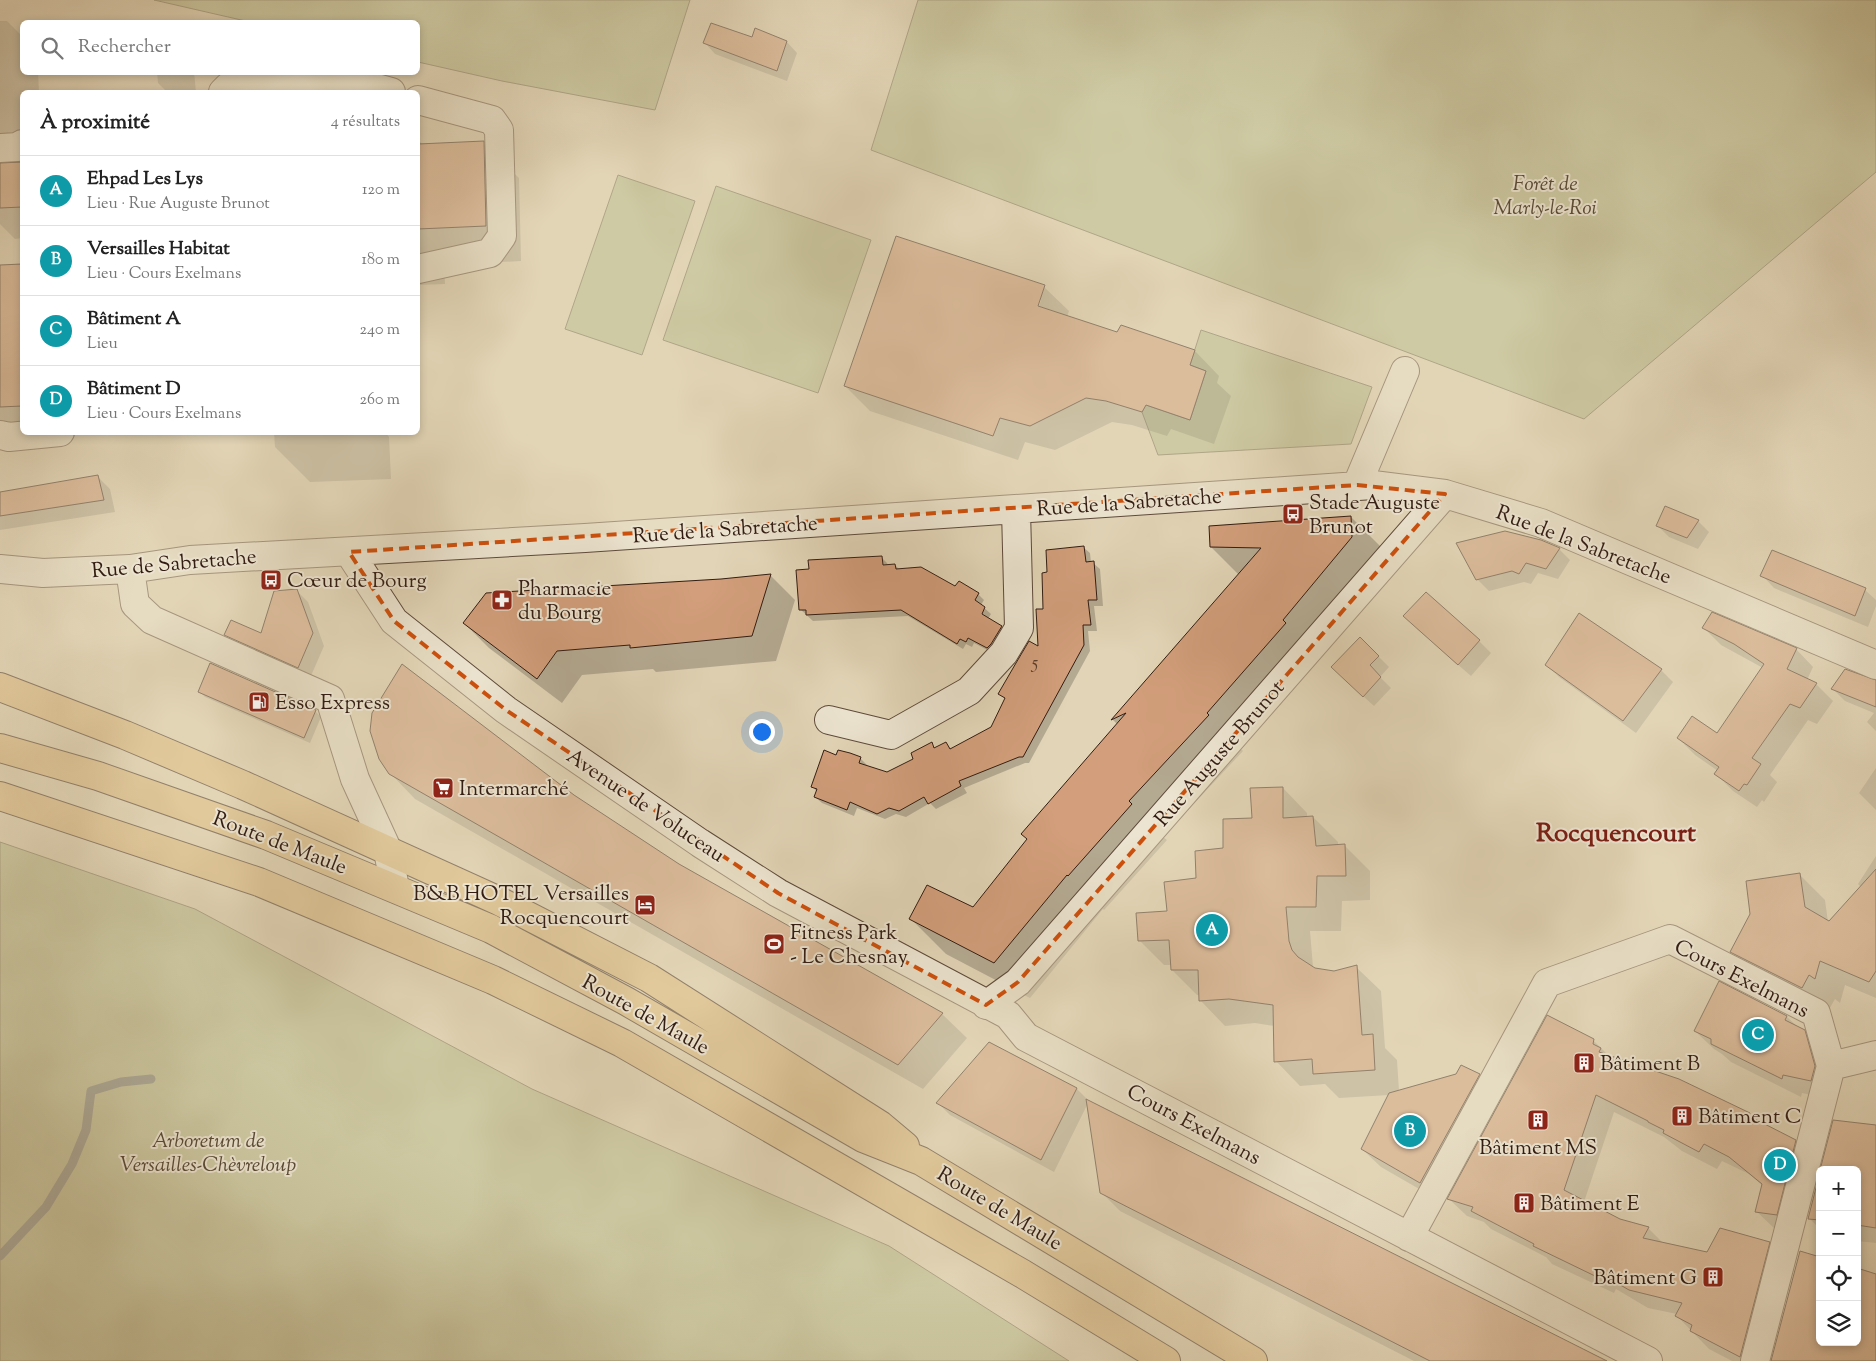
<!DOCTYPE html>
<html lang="fr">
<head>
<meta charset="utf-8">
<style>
	body { margin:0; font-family:"Sorts Mill Goudy",serif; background:#f2f2f2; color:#222 }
	.controls { position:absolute; right:15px; bottom:15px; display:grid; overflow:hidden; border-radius:8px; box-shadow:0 2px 8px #0003 }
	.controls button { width:45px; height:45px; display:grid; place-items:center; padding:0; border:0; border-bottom:1px solid #e0e0e0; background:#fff; color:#222; font:25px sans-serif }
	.you { position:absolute; left:761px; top:731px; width:18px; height:18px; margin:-12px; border:4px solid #fff; border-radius:50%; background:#1a73e8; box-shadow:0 0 0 8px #1a73e833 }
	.badge { display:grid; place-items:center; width:32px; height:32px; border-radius:50%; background:#ea580c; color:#fff; font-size:16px; font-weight:700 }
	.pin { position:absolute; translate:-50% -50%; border:2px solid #fff; box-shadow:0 1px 5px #0006 }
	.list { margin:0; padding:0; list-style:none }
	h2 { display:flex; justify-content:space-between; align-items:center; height:65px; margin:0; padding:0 20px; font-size:21px }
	h2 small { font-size:16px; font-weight:400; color:#767676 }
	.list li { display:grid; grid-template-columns:32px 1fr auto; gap:15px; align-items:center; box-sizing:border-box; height:70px; padding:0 20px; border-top:1px solid #e0e0e0 }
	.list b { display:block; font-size:19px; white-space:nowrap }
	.list p { margin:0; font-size:16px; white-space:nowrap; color:#767676 }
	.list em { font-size:16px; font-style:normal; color:#767676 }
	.icon { flex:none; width:28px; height:28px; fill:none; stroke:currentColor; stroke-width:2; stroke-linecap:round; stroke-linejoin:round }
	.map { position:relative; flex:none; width:1876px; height:1361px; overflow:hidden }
	.search { position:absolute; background:#fff; box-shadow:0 2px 8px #0003; left:20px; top:20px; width:400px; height:55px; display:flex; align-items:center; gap:12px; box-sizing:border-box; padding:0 18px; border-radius:8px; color:#767676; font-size:19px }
	.panel { position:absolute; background:#fff; box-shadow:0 2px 8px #0003; left:20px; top:90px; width:400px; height:345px; border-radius:8px }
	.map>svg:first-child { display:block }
	.green { fill:#b5bd8d; stroke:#746c50 }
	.shadow { fill:#0003; fill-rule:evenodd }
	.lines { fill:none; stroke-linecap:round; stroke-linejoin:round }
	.stream { stroke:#707876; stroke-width:9 }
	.building { fill:#d29e7b; stroke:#321c12 }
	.minor-casing { stroke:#5e4a3b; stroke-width:30 }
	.major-casing { stroke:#321c12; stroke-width:30 }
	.minor { stroke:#ece4d0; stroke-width:28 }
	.major { stroke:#e1ba7c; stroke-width:28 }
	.marked { fill:none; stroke:#cd500d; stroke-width:4; stroke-dasharray:10 6; stroke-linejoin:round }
	.labels { text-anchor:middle; stroke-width:4; stroke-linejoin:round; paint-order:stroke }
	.number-label { font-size:19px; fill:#5a3c2c }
	.park-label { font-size:21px; font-style:italic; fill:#594c37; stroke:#ece4d0 }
	.street-label { font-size:21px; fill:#321c12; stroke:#ece4d0 }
	.poi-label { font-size:21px; fill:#321c12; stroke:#ece4d0; text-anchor:start }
	.district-label { font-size:26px; font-weight:bold; fill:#7a1f14; stroke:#ece4d0 }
</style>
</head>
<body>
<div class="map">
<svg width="1876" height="1361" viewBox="0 0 1876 1361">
	<rect width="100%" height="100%" fill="#e2d5b7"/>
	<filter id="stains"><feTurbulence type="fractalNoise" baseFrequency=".004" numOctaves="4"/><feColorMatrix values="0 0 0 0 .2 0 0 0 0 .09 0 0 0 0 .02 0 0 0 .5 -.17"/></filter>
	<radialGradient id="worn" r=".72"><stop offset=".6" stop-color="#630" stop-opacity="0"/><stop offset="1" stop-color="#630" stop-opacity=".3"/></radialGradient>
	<path class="green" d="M154,0H690L655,110L502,81L418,62V22H250Z
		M918,0H1876V172L1584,419L871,150Z
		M618,175L695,201L642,355L565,329Z
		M716,186L871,240L818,393L663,340Z
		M1201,330L1372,387L1351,444L1158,455L1142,412L1146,405L1190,420L1206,371L1190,365Z
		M0,842L195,909L532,1089L889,1246L1069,1361H0Z"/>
	<path class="shadow" d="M0,21H7L22,36V72H38L39,92H22V238L15,239L0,224Z
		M756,30L787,42L797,53L787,81L715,54L705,43L753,38Z
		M157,72H194L196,92H167L158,83Z
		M418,140L423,145L483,143L519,178L521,261L444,265L445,284L418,285Z
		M22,265V432H114L11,437L0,427V266Z
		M1044,287L1069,311L1067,317L1117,333L1121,327L1195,351L1219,376L1217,383L1231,396L1214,444L1171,429L1167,436L1132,425L1112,422L1055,450L1025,442L1018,460L870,411L845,386ZM1039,300H1041L1037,312Z
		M274,432H385L389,437L391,479L310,482L275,447Z
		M98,477L110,489L115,512L0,530V493Z
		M1351,517L1386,552L1317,656L1320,659L1241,749L1243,751L1163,837L1167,840L1104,910L1103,909L1030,998L946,954L911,919L974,909L1118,725L1112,719L1239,575L1211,547Z
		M1698,521L1709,532L1698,549L1669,537L1658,526Z
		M1083,547L1090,553L1091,563H1093L1100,569L1103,606H1094L1097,631H1088L1090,651L1029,763H1025L964,788L967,793L936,809L930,803L906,817L896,814L885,819L857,808L854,816L822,803L815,797L817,792L813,787L837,756L860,758L867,765L866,766L887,773L915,760L931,744L936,749L946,743L952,750L992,727L1006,700L1000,694L1039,648L1049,573Z
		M1559,549L1570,560L1558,579L1538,573L1531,584L1524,582L1489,591L1478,580Z
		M881,557L887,563L888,566L895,565L900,570L956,588L959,583L978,594L984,600L981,605L991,614L988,619L1002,627L1007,632L993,653L974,643L972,647L966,644L963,649L908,616L813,621L800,609Z
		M770,575L795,600L776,661L656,672L653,669L582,675L562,703L489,648L464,623L721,580Z
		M1762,575L1865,590L1876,600V606L1868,627L1774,588Z
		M296,590L308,602L324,646L310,678L237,646L226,635H261Z
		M1704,628L1796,649L1813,667L1807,680L1816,684L1833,701L1817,724L1808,720L1770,775L1777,782L1764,802L1762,800L1757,807L1733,791L1716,774L1718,771L1695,755L1678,738L1718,735L1763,668L1721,645Z
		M1417,629L1479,641L1491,653L1471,676Z
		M1360,638L1389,667L1380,677L1391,688L1374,706L1343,678Z
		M1547,665L1661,670L1673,682L1636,733L1559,677Z
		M1876,682V731L1867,722L1874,713L1845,701L1833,689Z
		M199,691L315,711L321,717L310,743L205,697Z
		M1876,768V810L1859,793Z
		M390,773L573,796L678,865L942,1014L967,1038L923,1089L415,799Z
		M1283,788L1307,813V817H1313L1338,842V846H1345L1370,871V900L1342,901L1341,931H1310L1313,967L1314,969L1334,973L1356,967L1381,991L1385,1048L1397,1060L1399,1091L1479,1075L1498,1094L1440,1201L1381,1167L1362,1149L1389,1095L1339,1098L1325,1084L1300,1086L1276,1061L1274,1026L1255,1023L1225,1026L1201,1001L1200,995H1197L1172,970V965H1164L1139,940L1168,912Z
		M1876,856V998L1845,985L1840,1003L1835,999L1827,1013L1757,977L1732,952L1800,875L1825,900L1828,922L1830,923L1861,887L1858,884Z
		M1719,983L1787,1017L1823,1050L1830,1099L1802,1093L1801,1097L1731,1062L1722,1054L1714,1049L1695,1031Z
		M1593,1040L1611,1058L1750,1114L1758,1123L1795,1141L1813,1159L1794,1232L1775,1229L1757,1212L1763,1186L1749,1174L1722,1161L1717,1169L1682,1151L1664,1137L1614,1112L1584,1202L1619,1220L1648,1228L1664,1244L1708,1254L1769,1243L1787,1261L1761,1361H1732L1709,1349L1677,1316V1314L1648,1308L1616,1289L1614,1293L1552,1264L1546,1257L1491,1229L1484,1222L1467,1216L1449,1199Z
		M1077,1089L1090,1102L1604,1361H1414L1120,1211L1101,1192L1088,1103L1054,1172L950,1115L938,1103Z
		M1876,1126V1243L1857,1241V1170Z
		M1820,1177V1229L1809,1218Z"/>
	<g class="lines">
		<path class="stream" d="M0,1256L46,1207L72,1164L86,1130L91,1091L121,1082L151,1079"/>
	</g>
	<path class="building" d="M711,23L752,37L755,28L787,41L777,71L703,43Z
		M484,141L486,226L418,229V144Z
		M22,162V207L0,208V163Z
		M896,236L1045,285L1038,306L1117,332L1121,325L1195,350L1190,365L1206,371L1190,420L1146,405L1142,412L1106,401L1086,398L1030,426L1000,418L993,436L844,386Z
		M22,264V406L0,407V265Z
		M98,475L104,500L0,516V492Z
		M1665,506L1699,520L1687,538L1656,526Z
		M1351,516L1352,537L1283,620L1286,623L1207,713L1209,715L1129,801L1132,804L1068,876L1067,875L994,963L909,919L927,885L973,907L1027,839L1021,834L1126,713L1111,720L1261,548L1210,547L1209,526Z
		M1505,531L1541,540L1560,548L1546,569L1526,563L1519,574L1512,571L1476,580L1456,543Z
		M1084,546L1086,562L1094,561L1097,600H1088L1091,625H1083L1084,645L1023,757H1019L959,781L961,786L928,804L924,797L899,811L889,808L877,814L850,802L847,810L814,797L817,789L811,787L824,750L836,755L838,750L850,753L861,757L859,763L887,772L913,759L911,753L932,742L934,748L946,742L950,749L991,727L1005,698L998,694L1016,663L1029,641L1038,646L1036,609H1043L1042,573L1047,572L1046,550Z
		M1772,550L1866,588L1855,616L1760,576Z
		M882,556L883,565L895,564L896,569L921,567L955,586L959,581L979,593L975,600L985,607L982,614L1002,626L991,644L987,648L968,638L966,642L960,639L957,644L901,610L806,615V610H799L796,570L809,569L808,560Z
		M771,574L752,636L630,648V645L557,651L537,679L463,623L486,593L721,579Z
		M297,589L313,633L298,668L224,635L231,620L261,633L274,591Z
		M1426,592L1480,640L1458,665L1403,616Z
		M1712,612L1797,648L1787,669L1817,683L1800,708L1790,704L1752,758L1761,764L1747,785L1744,784L1739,791L1714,774L1719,767L1677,738L1692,716L1717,733L1764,664L1734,644L1702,628Z
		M1579,613L1662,669L1623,721L1545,665Z
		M1360,637L1379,656L1370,665L1381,677L1363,697L1331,667Z
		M210,663L316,710L304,738L198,692Z
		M402,664L574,795L679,864L943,1013L898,1065L389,774L379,759L370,731L372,713Z
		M1845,669L1876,680V707L1831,689Z
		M1283,787V818L1313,816L1316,846L1345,844L1346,876H1317L1316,907H1286L1289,941L1292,950L1298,957L1315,968L1334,971L1357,965L1362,1035L1373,1034L1375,1070L1313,1074L1312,1059L1274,1062L1273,1005L1229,999L1199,1001L1198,970H1171L1169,940L1138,941L1136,913L1167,911L1164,882L1196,878L1195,851L1223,848V819L1252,818L1250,788Z
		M1876,869V971L1869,982L1820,961L1815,979L1809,975L1802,988L1730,952L1750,914L1746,881L1800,873L1805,907L1829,921Z
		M1719,981L1787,1016L1785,1020L1805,1030L1815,1066L1811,1081L1783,1075L1782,1079L1711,1044V1039L1694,1031Z
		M1547,1015L1594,1039L1593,1044L1601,1048L1599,1052L1679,1079L1750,1113L1749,1116L1796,1140L1777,1215L1755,1212L1762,1184L1729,1157L1704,1144L1699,1152L1663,1133L1664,1130L1648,1122V1121L1596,1095L1564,1190L1620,1219L1649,1227L1643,1238L1707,1252L1720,1228L1770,1242L1740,1357L1690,1331L1692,1325L1675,1316L1682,1303L1629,1290L1598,1272L1595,1276L1533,1246L1534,1244L1471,1211L1473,1207L1447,1199Z
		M989,1042L1077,1088L1041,1160L936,1103Z
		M1461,1065L1480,1074L1420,1183L1361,1149L1389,1093L1456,1074Z
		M1086,1099L1607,1361H1430L1100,1193Z
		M1833,1120L1876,1125V1228L1857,1225V1170H1820Z
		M1820,1172V1220L1808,1219Z
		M1800,1251L1820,1257V1342H1857V1268L1876,1274V1361H1771Z"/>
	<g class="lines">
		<g class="minor-casing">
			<path id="minor" d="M223,92L228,87L362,84L391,92
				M418,100L492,120L499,130L502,236L490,253L418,269
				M0,148L18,147L22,144
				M0,435L9,437L60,432
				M1357,485L1405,371
				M349,552L394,621L506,710L700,843L778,893L1008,1015L1026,1037L1648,1361
				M0,569L43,573L130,569L190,560L585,538L1373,485L1445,494L1541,523L1876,665
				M130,569L135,604L152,620L330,699L355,779L388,851L395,888
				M829,720L891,735L969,691L1004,653L1019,628L1016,510
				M986,1005L1018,982L1445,494
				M1831,1066L1876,1055
				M1409,1237L1547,983L1670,939L1816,1013L1831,1066L1755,1361"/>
		</g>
		<g class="major-casing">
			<path id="major" d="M0,687L125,735L243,785L499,901L649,978L880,1125L905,1146
				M0,748L98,776L266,835L491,929L626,1001L863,1138L921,1161L1253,1361
				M0,796L259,882L493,980L622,1043L1023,1274L1166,1361"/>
		</g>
		<use href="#minor" class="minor"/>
		<use href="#major" class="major"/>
	</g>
	<path d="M0 0H1876V1361H0ZM1357,485L1445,494L1018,982L986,1005L778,893L506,710L394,621L349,552Z" fill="#e2d5b7" fill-opacity=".55" fill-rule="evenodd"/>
	<path class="marked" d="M1357,485L1445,494L1018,982L986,1005L778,893L506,710L394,621L349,552Z"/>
	<defs>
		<g id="bus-square" transform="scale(1.125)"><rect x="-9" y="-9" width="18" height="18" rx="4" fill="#8f2418" stroke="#ece4d0"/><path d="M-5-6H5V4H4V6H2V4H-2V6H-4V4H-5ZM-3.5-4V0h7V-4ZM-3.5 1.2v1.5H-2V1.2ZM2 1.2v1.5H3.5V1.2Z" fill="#fff"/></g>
		<g id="pharmacy-square" transform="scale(1.125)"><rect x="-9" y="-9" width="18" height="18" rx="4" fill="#8f2418" stroke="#ece4d0"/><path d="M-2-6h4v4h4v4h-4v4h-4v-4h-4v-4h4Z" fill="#fff"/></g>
		<g id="fuel-square" transform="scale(1.125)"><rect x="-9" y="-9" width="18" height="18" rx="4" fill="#8f2418" stroke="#ece4d0"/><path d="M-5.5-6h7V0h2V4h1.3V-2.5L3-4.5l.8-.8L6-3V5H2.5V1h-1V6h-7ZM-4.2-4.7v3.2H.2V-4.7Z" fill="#fff"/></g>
		<g id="supermarket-square" transform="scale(1.125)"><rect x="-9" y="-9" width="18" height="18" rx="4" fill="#8f2418" stroke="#ece4d0"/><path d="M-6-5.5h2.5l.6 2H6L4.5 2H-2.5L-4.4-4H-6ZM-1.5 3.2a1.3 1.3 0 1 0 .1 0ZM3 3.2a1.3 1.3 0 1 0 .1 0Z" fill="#fff"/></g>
		<g id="hotel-square" transform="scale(1.125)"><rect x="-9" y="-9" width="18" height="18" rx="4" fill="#8f2418" stroke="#ece4d0"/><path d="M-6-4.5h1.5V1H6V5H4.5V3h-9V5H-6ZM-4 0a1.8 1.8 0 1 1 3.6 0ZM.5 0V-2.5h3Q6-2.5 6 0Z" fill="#fff"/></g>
		<g id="stadium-square" transform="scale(1.125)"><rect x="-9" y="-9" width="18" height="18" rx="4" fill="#8f2418" stroke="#ece4d0"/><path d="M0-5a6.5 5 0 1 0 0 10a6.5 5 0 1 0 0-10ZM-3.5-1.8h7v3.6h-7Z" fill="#fff"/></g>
		<g id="building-square" transform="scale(1.125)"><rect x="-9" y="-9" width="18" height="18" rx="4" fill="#8f2418" stroke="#ece4d0"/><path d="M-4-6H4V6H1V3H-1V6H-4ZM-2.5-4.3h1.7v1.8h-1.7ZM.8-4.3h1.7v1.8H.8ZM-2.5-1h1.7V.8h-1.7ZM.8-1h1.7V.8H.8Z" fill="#fff"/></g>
	</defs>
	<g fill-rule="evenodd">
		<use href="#bus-square" x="1293" y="514"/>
		<use href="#bus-square" x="271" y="580"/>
		<use href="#pharmacy-square" x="502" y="600"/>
		<use href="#fuel-square" x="259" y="702"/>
		<use href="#supermarket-square" x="443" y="788"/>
		<use href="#hotel-square" x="645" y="905"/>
		<use href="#stadium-square" x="774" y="944"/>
		<use href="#building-square" x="1584" y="1063"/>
		<use href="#building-square" x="1682" y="1116"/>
		<use href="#building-square" x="1538" y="1120"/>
		<use href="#building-square" x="1524" y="1203"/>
		<use href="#building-square" x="1713" y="1277"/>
	</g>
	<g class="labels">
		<g class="number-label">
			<text x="1035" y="668">5</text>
		</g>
		<g class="park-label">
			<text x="1545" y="190">Forêt de<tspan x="1545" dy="24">Marly-le-Roi</tspan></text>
			<text x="208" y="1147">Arboretum de<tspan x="208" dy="24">Versailles-Chèvreloup</tspan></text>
		</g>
		<g class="street-label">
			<text transform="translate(1129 502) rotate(-4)" y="7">Rue de la Sabretache</text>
			<text transform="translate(725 529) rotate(-4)" y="7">Rue de la Sabretache</text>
			<text transform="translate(1584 544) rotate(21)" y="7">Rue de la Sabretache</text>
			<text transform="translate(174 563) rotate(-5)" y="7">Rue de Sabretache</text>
			<text transform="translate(1219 753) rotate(-49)" y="7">Rue Auguste Brunot</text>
			<text transform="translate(646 805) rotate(34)" y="7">Avenue de Voluceau</text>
			<text transform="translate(280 842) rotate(21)" y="7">Route de Maule</text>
			<text transform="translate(1742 978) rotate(27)" y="7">Cours Exelmans</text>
			<text transform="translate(646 1014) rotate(29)" y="7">Route de Maule</text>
			<text transform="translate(1194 1124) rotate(28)" y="7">Cours Exelmans</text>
			<text transform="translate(1000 1208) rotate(31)" y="7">Route de Maule</text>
		</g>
		<g class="poi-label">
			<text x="1309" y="509">Stade Auguste<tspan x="1309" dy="24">Brunot</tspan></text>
			<text x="287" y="587">Cœur de Bourg</text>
			<text x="518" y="595">Pharmacie<tspan x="518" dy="24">du Bourg</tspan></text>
			<text x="275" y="709">Esso Express</text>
			<text x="459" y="795">Intermarché</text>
			<text x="629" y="900" text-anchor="end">B&amp;B HOTEL Versailles<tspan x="629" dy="24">Rocquencourt</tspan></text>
			<text x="790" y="939">Fitness Park<tspan x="790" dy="24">- Le Chesnay</tspan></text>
			<text x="1600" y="1070">Bâtiment B</text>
			<text x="1698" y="1123">Bâtiment C</text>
			<text x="1538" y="1154" text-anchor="middle">Bâtiment MS</text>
			<text x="1540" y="1210">Bâtiment E</text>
			<text x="1697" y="1284" text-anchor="end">Bâtiment G</text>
		</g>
		<g class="district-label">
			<text x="1616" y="841">Rocquencourt</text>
		</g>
	</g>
	<rect width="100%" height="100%" filter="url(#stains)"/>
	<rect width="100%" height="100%" fill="url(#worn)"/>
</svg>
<div class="controls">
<button>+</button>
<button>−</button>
<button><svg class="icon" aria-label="locate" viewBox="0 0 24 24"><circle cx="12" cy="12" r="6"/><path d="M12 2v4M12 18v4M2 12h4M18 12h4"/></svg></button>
<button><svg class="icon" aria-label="layers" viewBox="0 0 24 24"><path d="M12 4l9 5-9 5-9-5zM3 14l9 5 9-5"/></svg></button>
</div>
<div class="you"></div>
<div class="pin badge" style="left:1212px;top:930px;background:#0f9aa8">A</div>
<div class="pin badge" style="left:1410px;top:1131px;background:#0f9aa8">B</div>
<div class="pin badge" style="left:1758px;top:1035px;background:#0f9aa8">C</div>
<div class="pin badge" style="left:1780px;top:1165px;background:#0f9aa8">D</div>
<div class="search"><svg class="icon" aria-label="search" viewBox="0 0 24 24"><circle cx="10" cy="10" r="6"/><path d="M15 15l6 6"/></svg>Rechercher</div>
<section class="panel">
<h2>À proximité<small>4 résultats</small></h2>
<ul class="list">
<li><span class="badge" style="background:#0f9aa8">A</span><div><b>Ehpad Les Lys</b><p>Lieu · Rue Auguste Brunot</p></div><em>120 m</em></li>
<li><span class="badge" style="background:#0f9aa8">B</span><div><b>Versailles Habitat</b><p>Lieu · Cours Exelmans</p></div><em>180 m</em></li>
<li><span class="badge" style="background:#0f9aa8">C</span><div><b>Bâtiment A</b><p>Lieu</p></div><em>240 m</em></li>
<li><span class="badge" style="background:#0f9aa8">D</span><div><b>Bâtiment D</b><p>Lieu · Cours Exelmans</p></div><em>260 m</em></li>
</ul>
</section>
</div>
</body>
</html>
